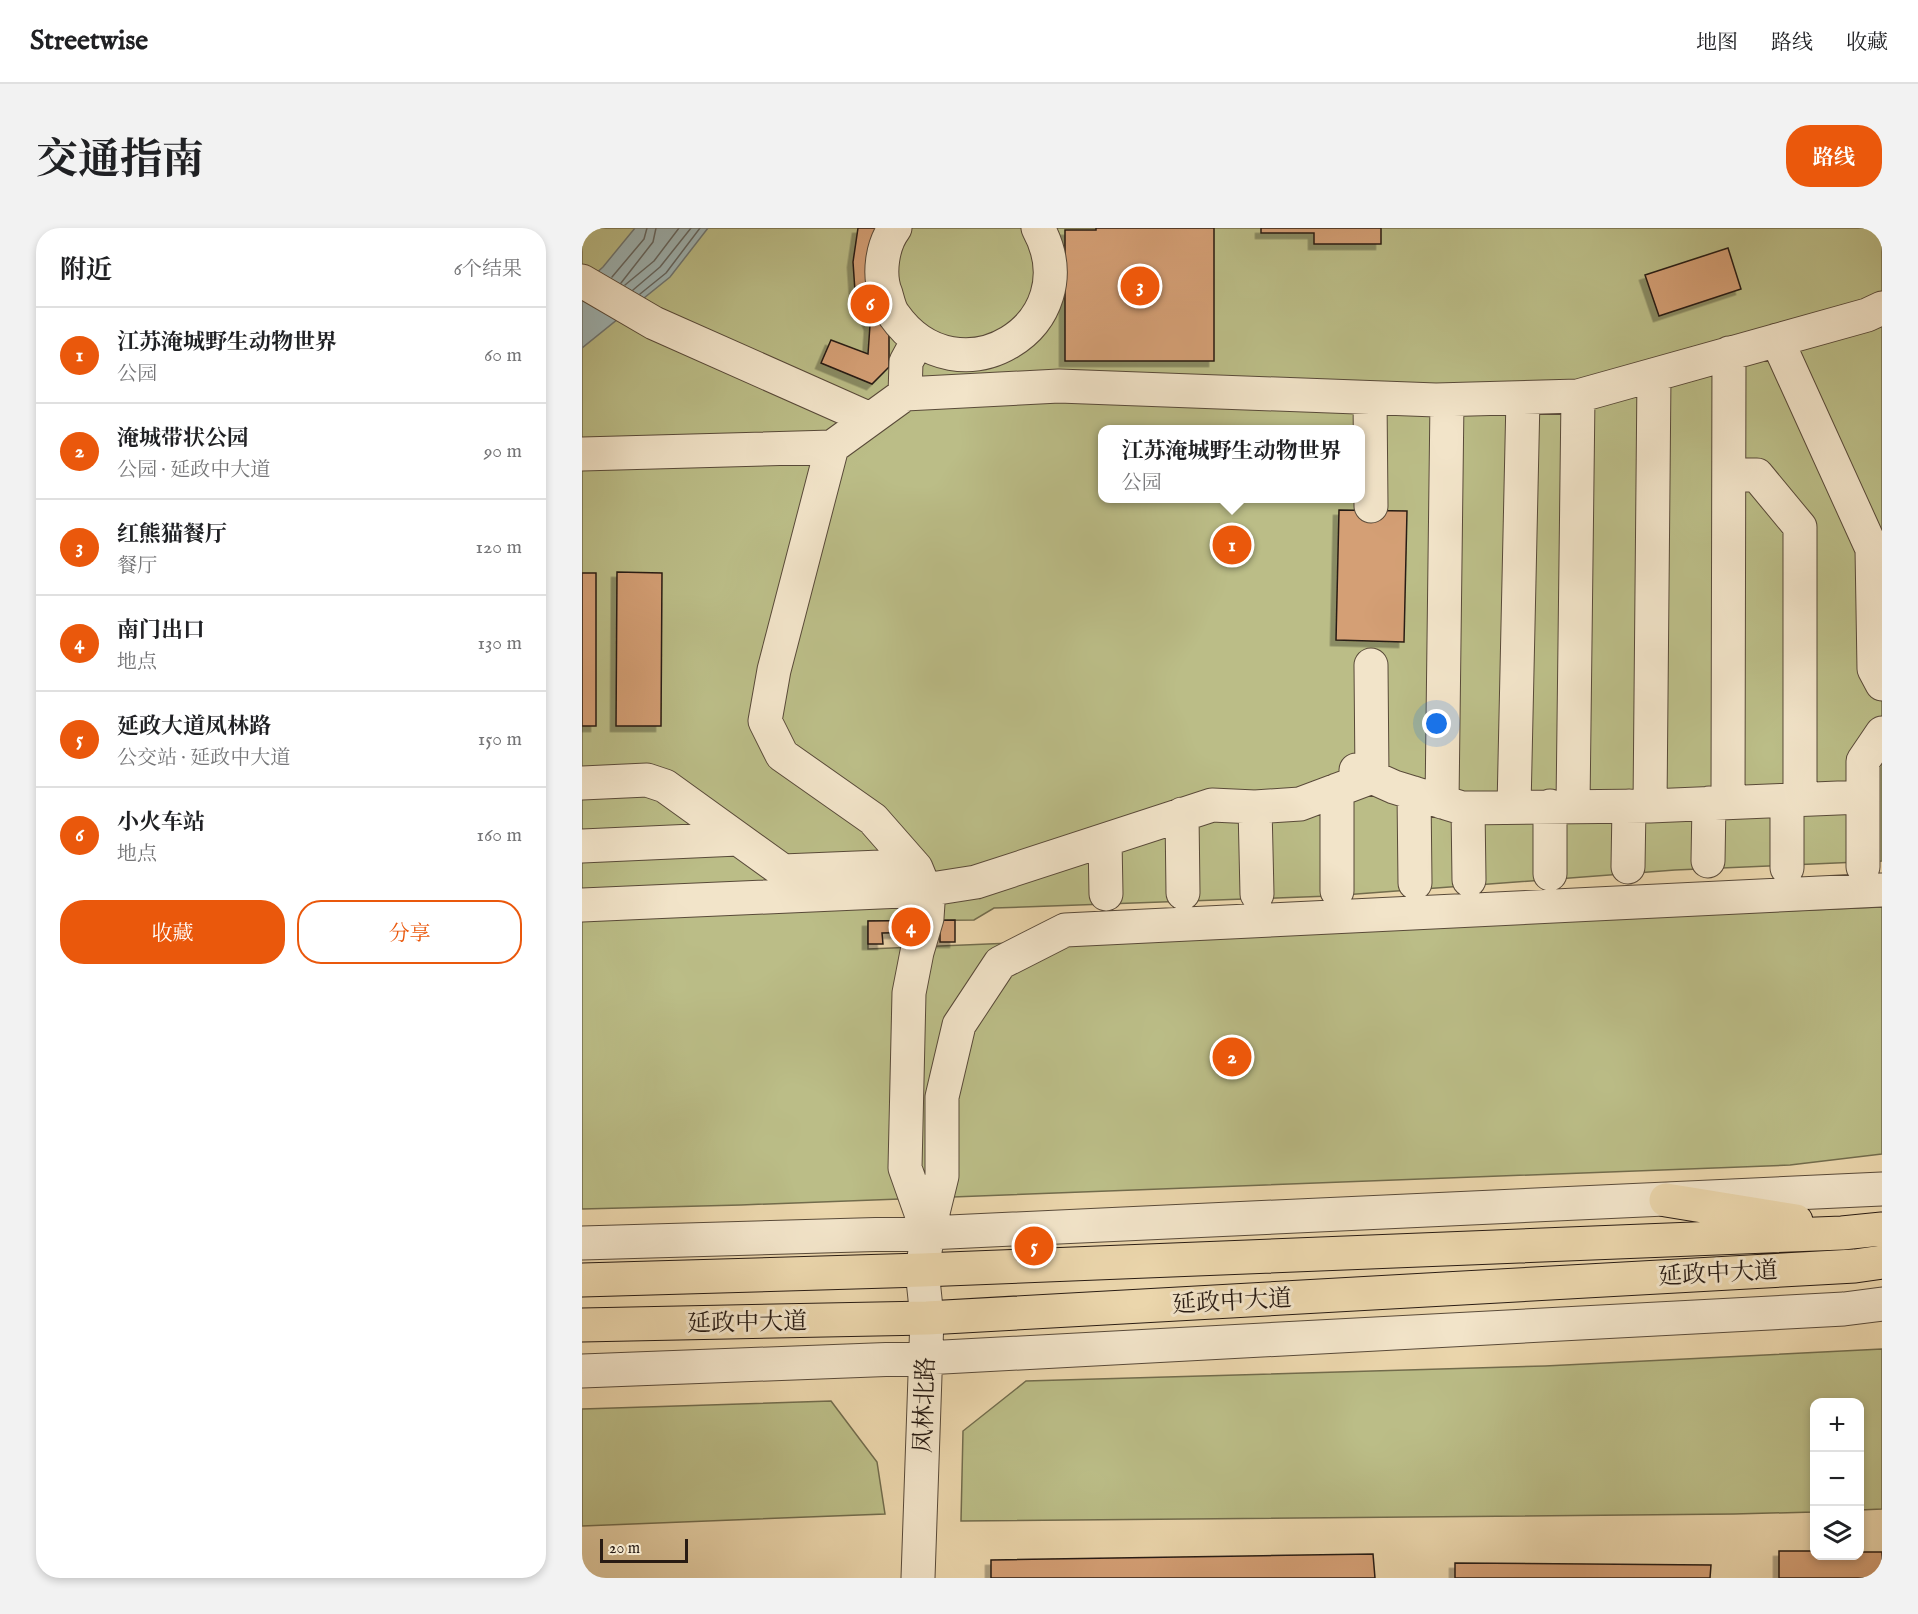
<!DOCTYPE html>
<html lang="zh">
<head>
<meta charset="utf-8">
<style>
	body { margin:0; font-family:"IM FELL English","Noto Serif SC",serif; background:#f2f2f2; color:#202124 }
	.controls { position:absolute; right:18px; bottom:18px; display:grid; overflow:hidden; border-radius:12px; box-shadow:0 3px 9px #0003 }
	.controls button { width:54px; height:54px; display:grid; place-items:center; padding:0; border:0; border-bottom:2px solid #e0e0e0; background:#fff; color:#202124; font:30px sans-serif }
	.scale { position:absolute; left:18px; bottom:15px; width:88px; box-sizing:border-box; padding-left:6px; border:3px solid #281b13; border-top:0; font-size:16px; line-height:21px; white-space:nowrap; color:#281b13; -webkit-text-stroke:4px #f2e4c9; paint-order:stroke }
	.you { position:absolute; left:855px; top:496px; width:21px; height:21px; margin:-15px; border:4px solid #fff; border-radius:50%; background:#1a73e8; box-shadow:0 0 0 9px #1a73e833 }
	.badge { display:grid; place-items:center; width:39px; height:39px; border-radius:50%; background:#ea580c; color:#fff; font-size:20px; font-weight:700 }
	.pin { position:absolute; translate:-50% -50%; border:3px solid #fff; box-shadow:0 2px 6px #0006 }
	.popup { position:absolute; left:516px; top:197px; width:267px; height:78px; box-sizing:border-box; display:grid; place-content:center; border-radius:12px; background:#fff; filter:drop-shadow(0 2px 4px #0005); font-size:20px; white-space:nowrap; color:#757577 }
	.popup b { font-size:22px; color:#202124 }
	.popup::after { content:''; position:absolute; left:50%; top:100%; margin-left:-12px; border:12px solid transparent; border-top-color:#fff }
	.list { margin:0; padding:0; list-style:none }
	h2 { display:flex; justify-content:space-between; align-items:center; height:78px; margin:0; padding:0 24px; font-size:26px }
	h2 small { font-size:20px; font-weight:400; color:#757577 }
	.list li { display:grid; grid-template-columns:39px 1fr auto; gap:18px; align-items:center; box-sizing:border-box; height:96px; padding:0 24px; border-top:2px solid #e0e0e0 }
	.list b { display:block; font-size:22px; white-space:nowrap }
	.list p { margin:0; font-size:20px; white-space:nowrap; color:#757577 }
	.list em { font-size:20px; font-style:normal; color:#757577 }
	.actions { display:flex; gap:12px; padding:18px 24px }
	.actions a { flex:1; padding:14px 0; border:2px solid #ea580c; border-radius:24px; text-align:center; font-size:21px; color:#ea580c }
	.actions .main { background:#ea580c; color:#fff }
	.icon { flex:none; width:33px; height:33px; fill:none; stroke:currentColor; stroke-width:2; stroke-linecap:round; stroke-linejoin:round }
	.map { position:relative; flex:none; width:1300px; height:1350px; overflow:hidden; border-radius:24px }
	header { display:flex; align-items:center; gap:36px; box-sizing:border-box; height:84px; padding:0 30px; background:#fff; border-bottom:2px solid #e0e0e0 }
	header strong { font-size:28px }
	nav { display:flex; gap:33px; margin-inline-start:auto; font-size:21px }
	.intro { display:flex; align-items:center; justify-content:space-between; box-sizing:border-box; height:144px; padding:0 36px }
	h1 { margin:0; font-size:42px }
	.button { padding:15px 27px; border-radius:24px; background:#ea580c; color:#fff; font-size:21px; font-weight:700 }
	main { display:flex; gap:36px; padding:0 36px }
	aside { flex:1; background:#fff; border-radius:24px; box-shadow:0 3px 9px #0003 }
	.map>svg:first-child { display:block }
	.green { fill:#bbbd87; stroke:#726c4d; stroke-width:1.5; fill-rule:evenodd }
	.water { fill:#9fb6b6; stroke:#6f7875; stroke-width:1.5 }
	.lines { fill:none; stroke-linecap:round; stroke-linejoin:round }
	.shore { stroke:#646864; stroke-width:1.5 }
	.building { fill:#d49f75; stroke:#281b13; stroke-width:1.5; filter:url(#shadow) }
	.minor-casing { stroke:#594a39; stroke-width:35 }
	.major-casing { stroke:#281b13; stroke-width:35 }
	.minor { stroke:#f2e4c9; stroke-width:33 }
	.major { stroke:#ebd6ac; stroke-width:33 }
	.labels { text-anchor:middle; stroke-width:6; stroke-linejoin:round; paint-order:stroke }
	.street-label { font-size:24px; fill:#281b13; stroke:#f2e4c9 }
</style>
</head>
<body>
<header>
<strong>Streetwise</strong>
<nav><a>地图</a><a>路线</a><a>收藏</a></nav>
</header>
<div class="intro"><h1>交通指南</h1><a class="button">路线</a></div>
<main>
<aside>
<h2>附近<small>6个结果</small></h2>
<ul class="list">
<li><span class="badge">1</span><div><b>江苏淹城野生动物世界</b><p>公园</p></div><em>60 m</em></li>
<li><span class="badge">2</span><div><b>淹城带状公园</b><p>公园 · 延政中大道</p></div><em>90 m</em></li>
<li><span class="badge">3</span><div><b>红熊猫餐厅</b><p>餐厅</p></div><em>120 m</em></li>
<li><span class="badge">4</span><div><b>南门出口</b><p>地点</p></div><em>130 m</em></li>
<li><span class="badge">5</span><div><b>延政大道凤林路</b><p>公交站 · 延政中大道</p></div><em>150 m</em></li>
<li><span class="badge">6</span><div><b>小火车站</b><p>地点</p></div><em>160 m</em></li>
</ul>
<div class="actions"><a class="main">收藏</a><a>分享</a></div>
</aside>
<div class="map">
<svg width="1300" height="1350" viewBox="0 0 1300 1350">
	<defs>
		<filter id="shadow"><feDropShadow dx="-5.5" dy="5.5" stdDeviation="0" flood-color="#0004"/></filter>
	</defs>
	<rect width="100%" height="100%" fill="#ebd6ac"/>
	<filter id="stains"><feTurbulence type="fractalNoise" baseFrequency=".00333" numOctaves="4"/><feColorMatrix values="0 0 0 0 .2 0 0 0 0 .09 0 0 0 0 .02 0 0 0 .5 -.17"/></filter>
	<radialGradient id="worn" r=".72"><stop offset=".6" stop-color="#630" stop-opacity="0"/><stop offset="1" stop-color="#630" stop-opacity=".3"/></radialGradient>
	<path class="green" d="M0,0H1300V633L1093,642L748,668L412,680L392,692L286,693V721L1300,679V926L1208,937L159,977L0,981ZM521,202H779V270H521Z
		M1300,1121V1281L1278,1282V1174H1232V1284L1152,1286L379,1293L381,1203L444,1153L963,1138Z
		M249,1173L295,1234L303,1286L0,1298V1181Z"/>
	<path class="water" d="M53,0H126L88,49L0,120V58L21,39Z"/>
	<g class="lines">
		<path class="shore" d="M30,49L62,11L65,0
			M39,55L71,14L74,0
			M43,57L72,33L97,0
			M51,62L78,39L109,0
			M58,66L84,45L118,0"/>
	</g>
	<path class="building" d="M276,0H299L307,94V139L290,156L239,135L249,112L286,126L288,97L273,63L271,34Z
		M514,0H632V133H483V2H514Z
		M679,0H799V16H732V5H679Z
		M1146,20L1159,61L1077,88L1063,47Z
		M757,282L825,283L822,414L754,412Z
		M35,344L80,345L79,498H34Z
		M0,345H14V498H0Z
		M373,692V714H358V704L300,705L301,716H286V693Z
		M1197,1323H1232V1328H1278V1324H1300V1350H1197Z
		M791,1326L793,1350H409V1332Z
		M873,1335L1129,1337L1128,1350H873Z"/>
	<g class="lines">
		<g class="minor-casing">
			<path id="minor" d="M313,0C300,17 296,47 304,66C306,73 308,82 312,87C376,178 509,97 456,0
				M0,53L72,95L288,191
				M1195,112L1290,321L1292,441L1300,456
				M323,166L324,134L336,112
				M788,170L789,278
				M250,219L192,442L183,493L200,527L291,591L334,640L343,662L346,675L345,690L335,724L327,765L323,940L346,1005
				M0,226L250,219L323,166L477,158L854,172L996,168L1285,87L1300,80
				M1147,247H1175L1218,299V571
				M774,542L812,559L880,580L1068,578L1280,569
				M0,555L65,552L83,558L201,643L299,639L341,661
				M755,562V663
				M832,565L833,655
				M1205,572V640
				M860,574L865,172
				M1146,574L1147,125
				M991,578L996,168
				M1068,578L1072,147
				M673,579L675,666
				M932,579L941,170
				M886,580L887,652
				M600,586L601,665
				M523,612L524,666
				M0,618L156,611
				M1126,633L1127,575
				M1046,639L1047,578
				M1281,639V533L1300,505
				M968,646V578
				M0,677L343,662L394,654L630,577L673,579L718,576L790,549L789,437
				M0,1015L346,1005L1300,961
				M0,1143L343,1130L1262,1081L1300,1076
				M336,1350L345,1090L340,1042L346,1005L360,948V869L377,797L418,735L483,702L1300,662"/>
		</g>
		<g class="major-casing">
			<path id="major" d="M1084,972L1214,993
				M0,1052L340,1042L1260,1005L1300,1001
				M0,1097L345,1090L1273,1038L1300,1034"/>
		</g>
		<use href="#minor" class="minor"/>
		<use href="#major" class="major"/>
	</g>
	<g class="labels">
		<g class="street-label">
			<text transform="translate(1136 1045) rotate(-3)" y="8">延政中大道</text>
			<text transform="translate(650 1073) rotate(-3)" y="8">延政中大道</text>
			<text transform="translate(165 1094) rotate(-1)" y="8">延政中大道</text>
			<text transform="translate(342 1177) rotate(-88)" y="8">凤林北路</text>
		</g>
	</g>
	<rect width="100%" height="100%" filter="url(#stains)"/>
	<rect width="100%" height="100%" fill="url(#worn)"/>
</svg>
<div class="controls">
<button>+</button>
<button>−</button>
<button><svg class="icon" aria-label="layers" viewBox="0 0 24 24"><path d="M12 4l9 5-9 5-9-5zM3 14l9 5 9-5"/></svg></button>
</div>
<div class="scale">20 m</div>
<div class="you"></div>
<div class="pin badge" style="left:650px;top:317px">1</div>
<div class="popup"><b>江苏淹城野生动物世界</b>公园</div>
<div class="pin badge" style="left:650px;top:829px">2</div>
<div class="pin badge" style="left:558px;top:58px">3</div>
<div class="pin badge" style="left:329px;top:699px">4</div>
<div class="pin badge" style="left:452px;top:1018px">5</div>
<div class="pin badge" style="left:288px;top:76px">6</div>
</div>
</main>
</body>
</html>
